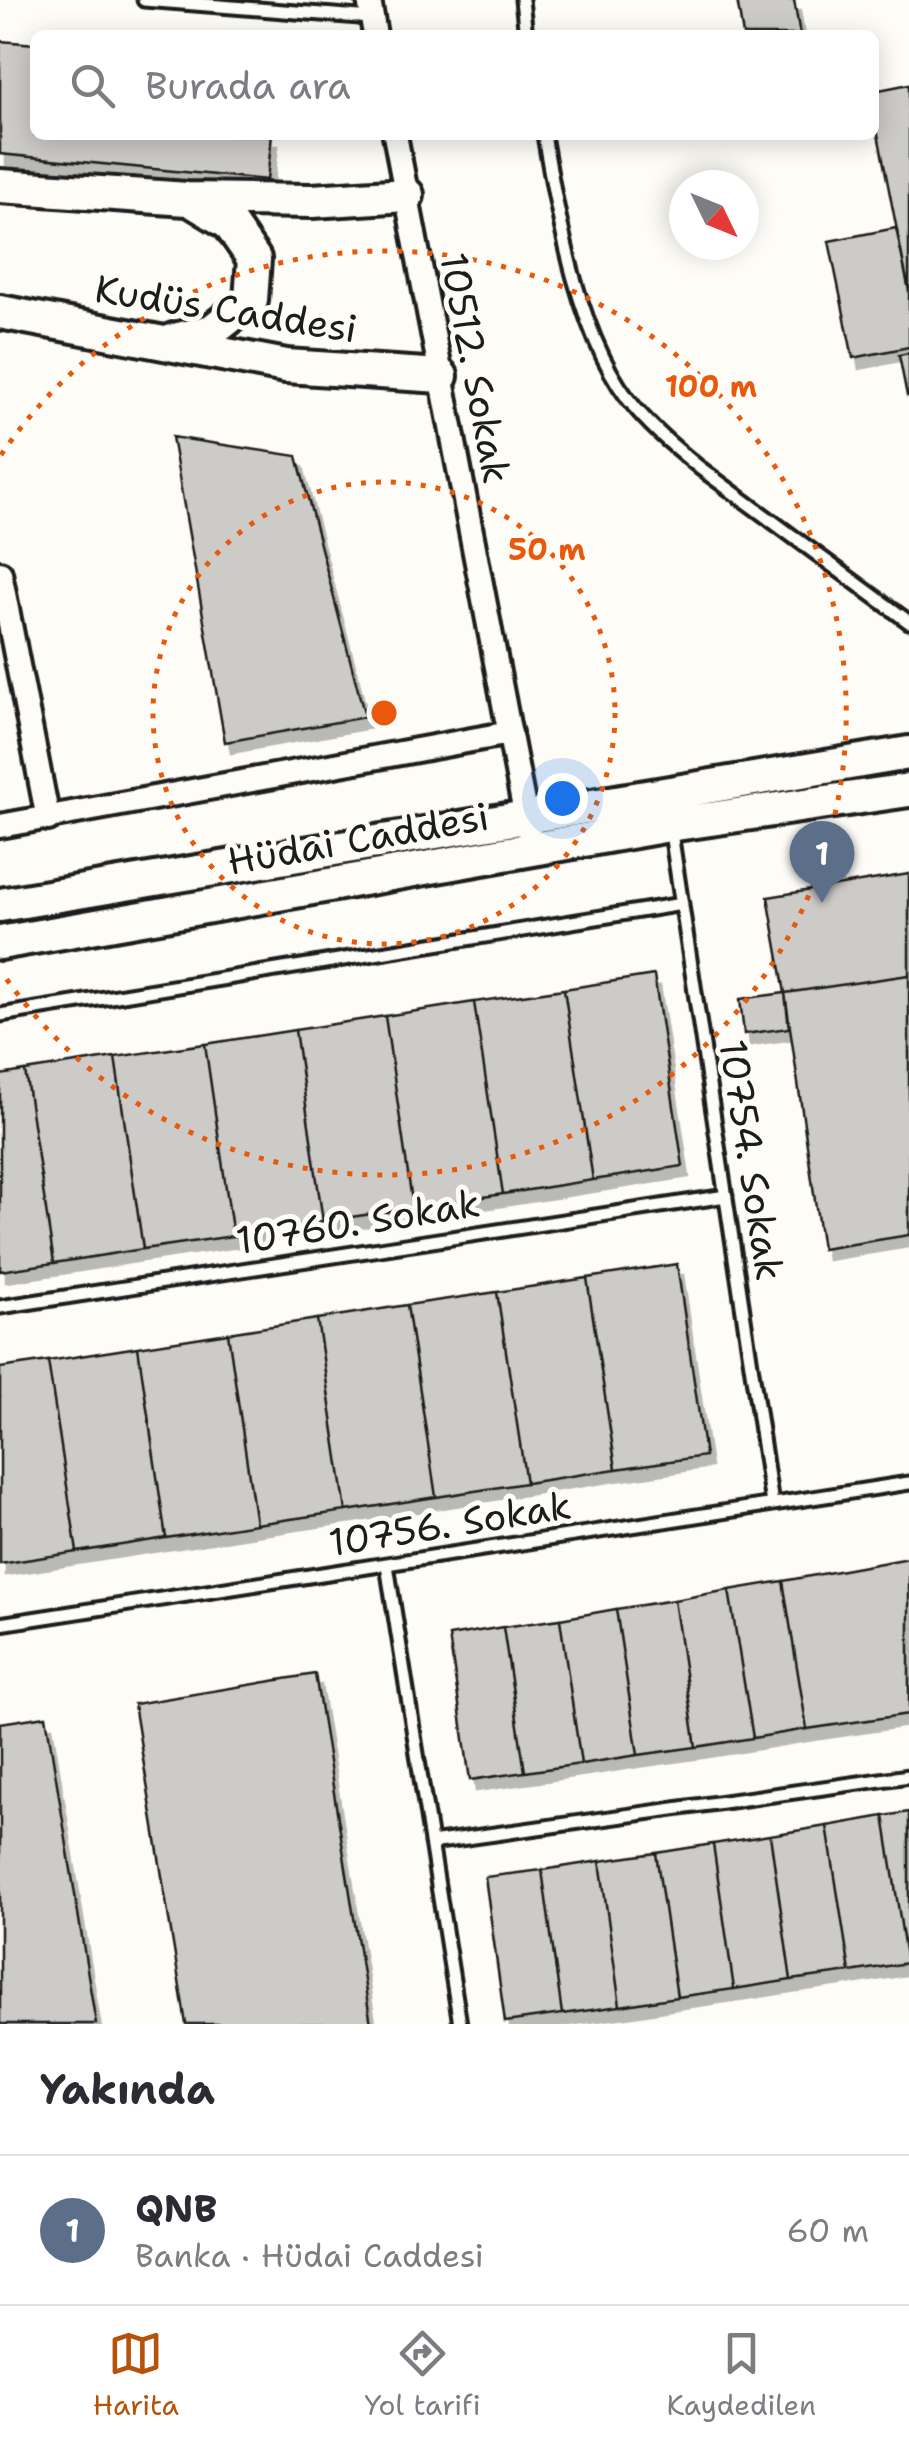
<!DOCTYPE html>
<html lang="tr">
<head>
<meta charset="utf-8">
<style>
	body { margin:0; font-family:"Shantell Sans",sans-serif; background:#f7f7f7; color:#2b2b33 }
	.compass { position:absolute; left:669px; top:170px; width:90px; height:90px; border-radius:50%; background:#fff; box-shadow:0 5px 25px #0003; rotate:133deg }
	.you { position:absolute; left:562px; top:798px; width:35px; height:35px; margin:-25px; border:8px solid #fff; border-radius:50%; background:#1a73e8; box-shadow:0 0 0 15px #1a73e833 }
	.badge { display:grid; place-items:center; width:65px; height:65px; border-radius:50%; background:#b45309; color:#fff; font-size:32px; font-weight:700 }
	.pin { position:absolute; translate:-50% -82px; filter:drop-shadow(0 2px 5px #0008) }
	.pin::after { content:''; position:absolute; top:52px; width:35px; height:30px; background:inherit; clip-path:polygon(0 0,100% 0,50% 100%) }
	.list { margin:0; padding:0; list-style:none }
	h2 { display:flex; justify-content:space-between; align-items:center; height:130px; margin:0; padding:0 40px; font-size:42px }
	h2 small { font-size:32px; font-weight:400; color:#7c7c81 }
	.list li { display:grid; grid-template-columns:65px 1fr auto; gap:30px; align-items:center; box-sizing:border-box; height:150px; padding:0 40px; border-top:2px solid #e1e1e2 }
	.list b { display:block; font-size:38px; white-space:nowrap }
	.list p { margin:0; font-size:32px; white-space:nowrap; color:#7c7c81 }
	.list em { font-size:32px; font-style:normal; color:#7c7c81 }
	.icon { flex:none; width:55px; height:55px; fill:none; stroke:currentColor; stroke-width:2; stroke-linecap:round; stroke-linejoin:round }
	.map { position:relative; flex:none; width:909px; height:2024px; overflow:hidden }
	.search { position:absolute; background:#fff; box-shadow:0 5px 25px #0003; left:30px; right:30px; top:30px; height:110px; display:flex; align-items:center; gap:25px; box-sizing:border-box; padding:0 35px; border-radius:15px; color:#7c7c81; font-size:38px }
	.sheet { height:280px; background:#fff }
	nav { display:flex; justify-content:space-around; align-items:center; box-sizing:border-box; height:140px; border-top:2px solid #e1e1e2; background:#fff; font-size:28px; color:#7c7c81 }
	nav a { display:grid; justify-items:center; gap:5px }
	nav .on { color:#b45309 }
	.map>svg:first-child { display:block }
	.building { fill:#cccbc8; stroke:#1c1c1c; stroke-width:2.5; filter:url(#shadow) }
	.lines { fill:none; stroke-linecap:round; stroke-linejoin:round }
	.lane-casing { stroke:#1c1c1c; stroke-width:19 }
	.street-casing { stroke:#1c1c1c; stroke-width:30 }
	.secondary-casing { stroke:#1c1c1c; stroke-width:40 }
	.lane { stroke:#fdfcf7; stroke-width:11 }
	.street { stroke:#fdfcf7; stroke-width:22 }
	.secondary { stroke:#fdfcf7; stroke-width:32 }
	.ring { fill:none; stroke:#e8590c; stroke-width:5; stroke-dasharray:5 10 }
	.labels { text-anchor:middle; stroke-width:10; stroke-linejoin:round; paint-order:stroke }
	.street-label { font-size:38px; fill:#1c1c1c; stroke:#fdfcf7 }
	.centre { fill:#e8590c; stroke:#fdfcf7; stroke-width:5 }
	.ring-label { font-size:30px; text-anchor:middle; font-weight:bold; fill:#e8590c; stroke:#fdfcf7; stroke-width:10; stroke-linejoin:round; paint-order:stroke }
</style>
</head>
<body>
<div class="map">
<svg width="909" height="2024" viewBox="0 0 909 2024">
	<defs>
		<filter id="shadow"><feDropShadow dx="6" dy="11" stdDeviation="0" flood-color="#0004"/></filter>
	</defs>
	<rect width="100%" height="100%" fill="#fdfcf7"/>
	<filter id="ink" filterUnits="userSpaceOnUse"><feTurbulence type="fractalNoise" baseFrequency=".01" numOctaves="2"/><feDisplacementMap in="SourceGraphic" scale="20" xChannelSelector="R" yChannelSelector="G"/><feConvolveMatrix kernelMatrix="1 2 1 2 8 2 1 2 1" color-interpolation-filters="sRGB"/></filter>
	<g filter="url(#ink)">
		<path class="building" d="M737,0H794L800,35H743Z
			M0,41L35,44V135H272L267,180L0,154Z
			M909,84V291L874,114V91Z
			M896,228L909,291V347L853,358L829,241Z
			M909,353V396H907L899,355Z
			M172,437L297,456L365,717L225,742Z
			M909,874V975L785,993L768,897Z
			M654,975L683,1166L593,1180L564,989Z
			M909,975V1235L822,1249L785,993Z
			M564,989L593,1180L503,1194L474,1002Z
			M785,993L789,1028L744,1034L740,999Z
			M474,1002L503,1194L413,1208L385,1016Z
			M385,1016L413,1208L323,1221L295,1030Z
			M295,1030L323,1221L233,1236L205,1044Z
			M205,1044L233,1236L143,1249L115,1057Z
			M115,1057L143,1249L54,1263L25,1071Z
			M25,1071L54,1263L0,1271V1075Z
			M677,1264L705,1456L616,1469L587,1278Z
			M587,1278L616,1469L526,1483L497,1292Z
			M497,1292L526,1483L436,1497L407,1305Z
			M407,1305L436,1497L346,1511L317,1319Z
			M317,1319L346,1511L256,1524L228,1333Z
			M228,1333L256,1524L166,1538L138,1347Z
			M138,1347L166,1538L77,1552L48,1361Z
			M48,1361L77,1552L0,1564V1368Z
			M909,1558V1714L807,1729L783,1581Z
			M783,1581L807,1729L753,1738L729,1590Z
			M729,1590L753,1738L696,1747L674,1600Z
			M674,1600L696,1747L638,1755L616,1609Z
			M616,1609L638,1755L581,1764L560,1619Z
			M560,1619L581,1764L525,1772L503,1627Z
			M503,1627L525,1772L470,1780L449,1636Z
			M315,1674L371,2024H186L134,1704Z
			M46,1716L96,2024H0V1723Z
			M909,1812V1963H907L884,1816Z
			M884,1816L907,1963L850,1972L827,1826Z
			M827,1826L850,1972L791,1980L770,1835Z
			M770,1835L791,1980L734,1989L713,1844Z
			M713,1844L734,1989L677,1997L656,1853Z
			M656,1853L677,1997L620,2006L600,1861Z
			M600,1861L620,2006L562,2014L542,1870Z
			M542,1870L562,2014L505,2022L485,1877Z"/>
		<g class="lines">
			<g class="lane-casing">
				<path id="lane" d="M144,0L372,18
					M522,0L526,35
					M544,135C558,218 580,346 637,410C656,432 678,450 700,468L909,622
					M670,826L772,1504
					M0,1015L682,904
					M0,1307L726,1196
					M387,1565L460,2024
					M0,1624L909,1483
					M431,1843L909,1776"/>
			</g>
			<g class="street-casing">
				<path id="street" d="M369,0L375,35
					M395,135L528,829
					M0,573L48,819
					M0,826L510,733"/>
			</g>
			<g class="secondary-casing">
				<path id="secondary" d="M0,186L187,199L312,201L407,195
					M0,312L286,366L441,376
					M174,340L212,331L251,300L254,259L229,223L193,201
					M0,905L909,753
					M0,943L669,825L909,790"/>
			</g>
			<use href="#lane" class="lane"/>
			<use href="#street" class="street"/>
			<use href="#secondary" class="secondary"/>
		</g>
	</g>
	<g class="ring">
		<circle cx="384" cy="713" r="231"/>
		<path d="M1 455A462 462 0 1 1 1 971"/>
	</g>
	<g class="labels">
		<g class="street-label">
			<text transform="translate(226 309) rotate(9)" y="13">Kudüs Caddesi</text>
			<text transform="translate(475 368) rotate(79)" y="13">10512. Sokak</text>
			<text transform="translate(358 839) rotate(-10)" y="13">Hüdai Caddesi</text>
			<text transform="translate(751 1160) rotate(81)" y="13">10754. Sokak</text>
			<text transform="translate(358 1222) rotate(-9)" y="13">10760. Sokak</text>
			<text transform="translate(450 1524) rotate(-9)" y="13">10756. Sokak</text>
		</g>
	</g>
	<circle cx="384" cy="713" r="15" class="centre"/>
	<g class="ring-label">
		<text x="711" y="397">100 m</text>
		<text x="547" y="560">50 m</text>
	</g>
</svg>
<svg class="compass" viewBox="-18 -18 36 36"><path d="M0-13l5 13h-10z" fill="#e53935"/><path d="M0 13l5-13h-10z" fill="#7c7c81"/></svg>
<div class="you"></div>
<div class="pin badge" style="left:822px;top:903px;background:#5c6f8a">1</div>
<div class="search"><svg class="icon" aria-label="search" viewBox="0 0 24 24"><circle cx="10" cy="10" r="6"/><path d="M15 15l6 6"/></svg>Burada ara</div>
</div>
<section class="sheet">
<h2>Yakında<small></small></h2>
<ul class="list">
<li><span class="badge" style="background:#5c6f8a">1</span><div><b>QNB</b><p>Banka · Hüdai Caddesi</p></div><em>60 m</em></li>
</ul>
</section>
<nav>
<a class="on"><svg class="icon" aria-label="map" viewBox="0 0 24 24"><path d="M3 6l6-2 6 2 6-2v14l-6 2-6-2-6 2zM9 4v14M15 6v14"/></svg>Harita</a>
<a><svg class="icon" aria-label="directions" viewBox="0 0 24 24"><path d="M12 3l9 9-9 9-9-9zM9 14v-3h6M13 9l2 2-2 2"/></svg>Yol tarifi</a>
<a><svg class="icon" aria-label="saved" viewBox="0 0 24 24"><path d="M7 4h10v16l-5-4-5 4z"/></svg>Kaydedilen</a>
</nav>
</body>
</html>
